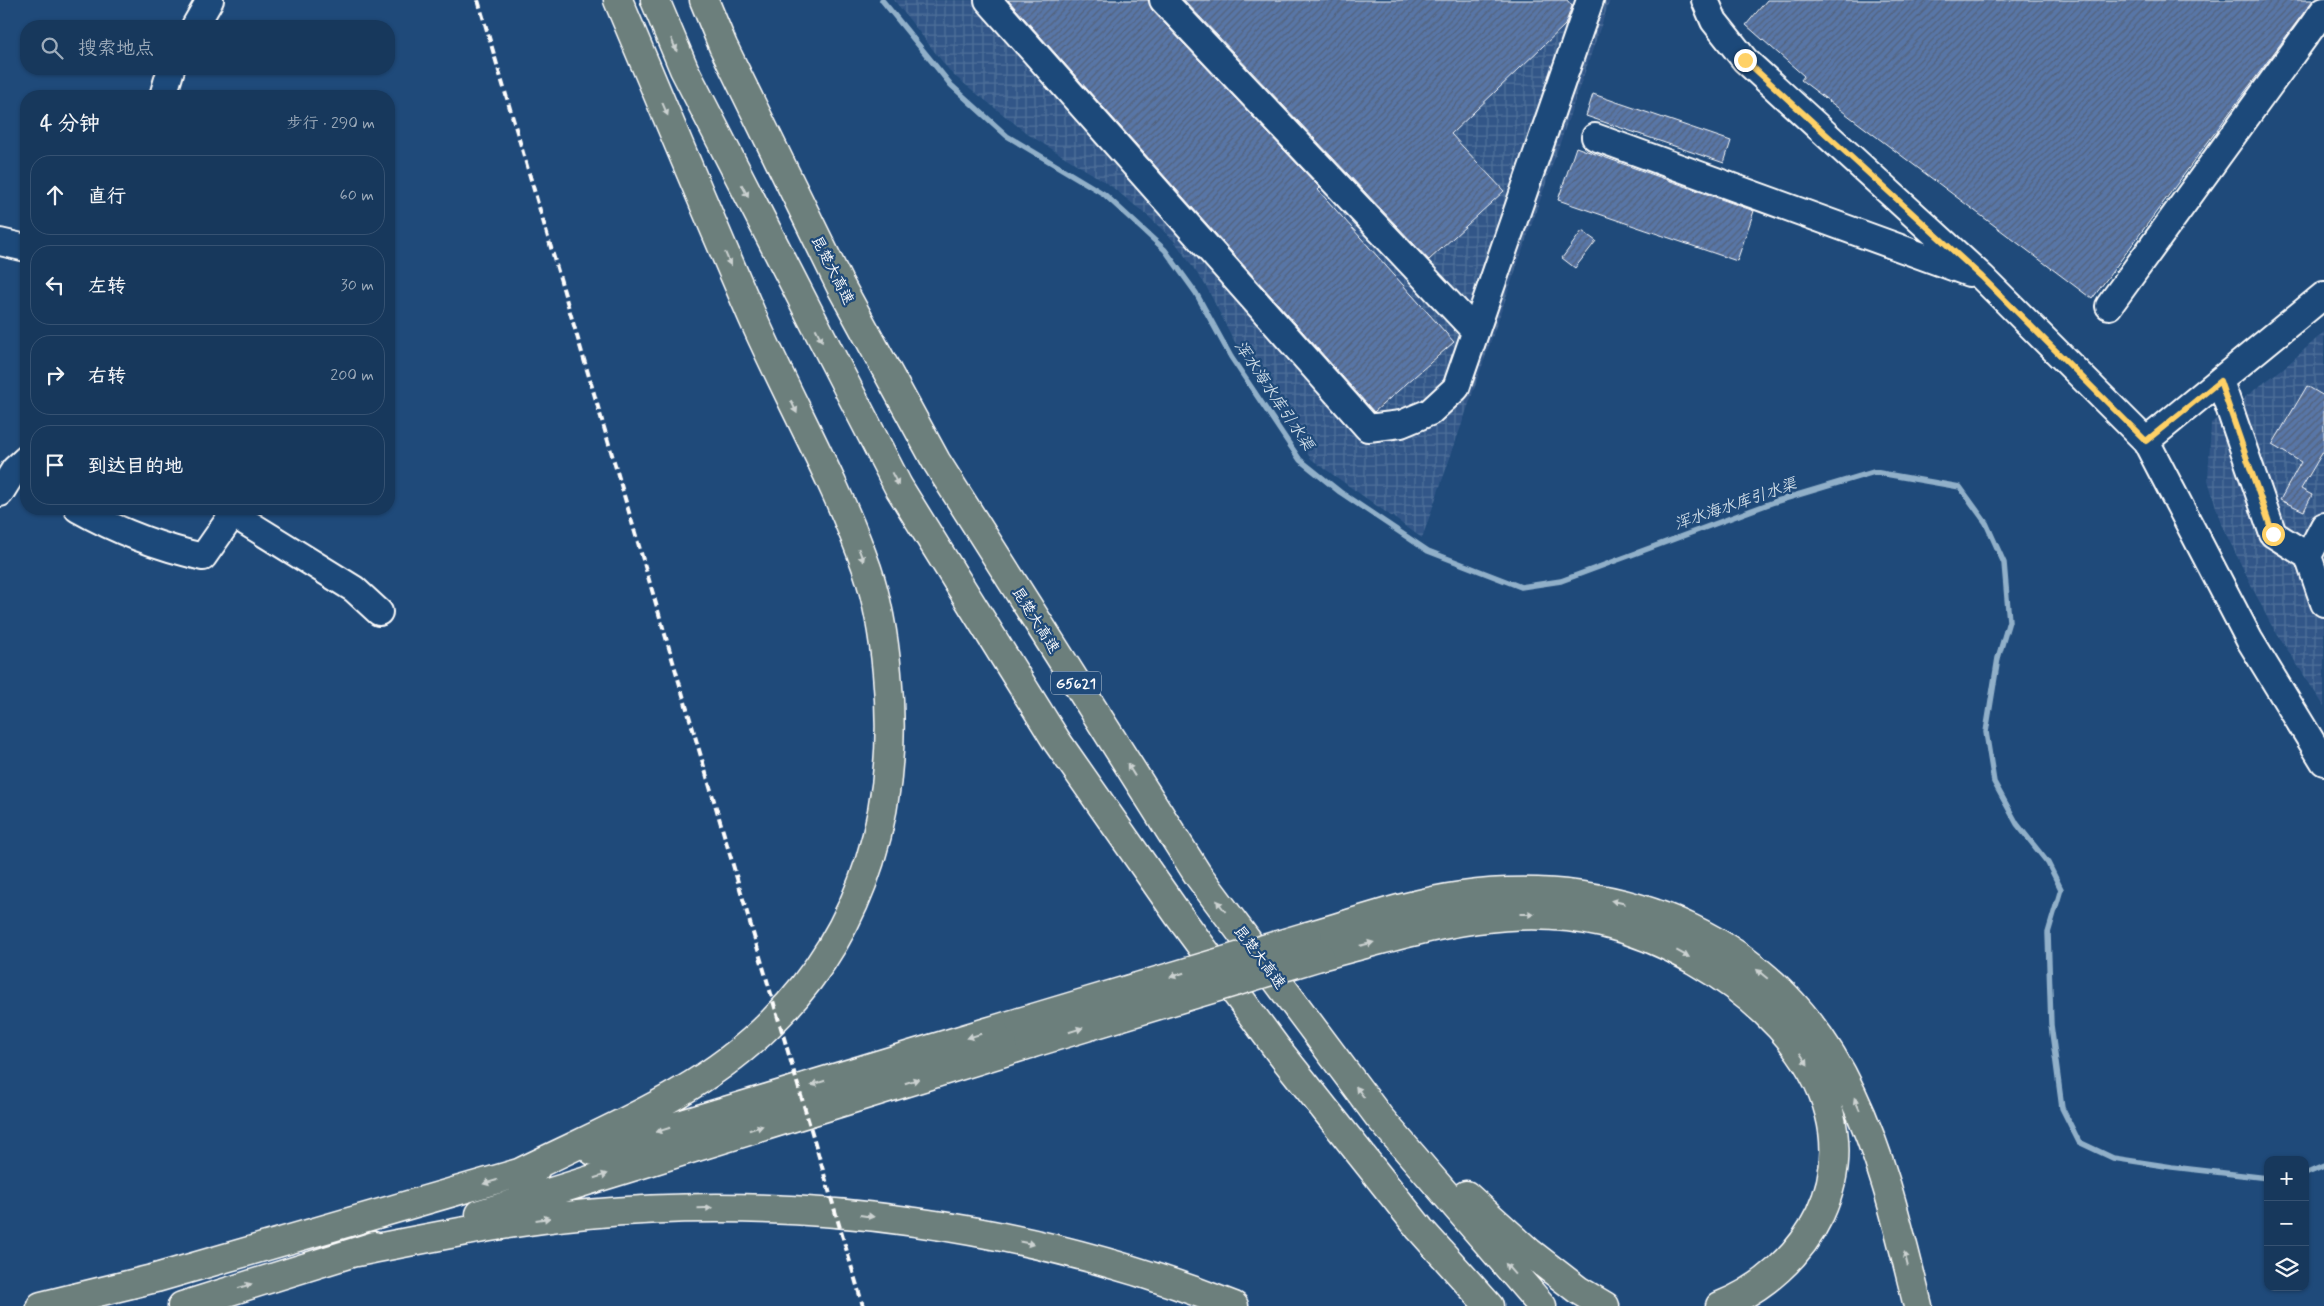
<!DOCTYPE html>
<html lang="zh">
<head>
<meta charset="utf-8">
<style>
	body { margin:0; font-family:Mynerve,"LXGW WenKai TC",sans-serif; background:#244365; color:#f1f3f6 }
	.controls { position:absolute; right:15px; bottom:15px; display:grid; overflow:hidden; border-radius:10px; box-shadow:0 1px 4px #0004 }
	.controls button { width:45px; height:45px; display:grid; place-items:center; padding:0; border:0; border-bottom:1px solid #365272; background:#17385c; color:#f1f3f6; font:25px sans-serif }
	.stop { position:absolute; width:15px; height:15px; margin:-11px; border:4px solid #ffd166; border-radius:50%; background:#fff }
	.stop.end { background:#ffd166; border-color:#fff; box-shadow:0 1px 5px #0008 }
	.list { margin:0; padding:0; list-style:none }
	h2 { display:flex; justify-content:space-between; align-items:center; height:65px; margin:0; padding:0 20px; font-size:21px }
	h2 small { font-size:16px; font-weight:400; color:#9eacbb }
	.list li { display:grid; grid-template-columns:32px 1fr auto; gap:15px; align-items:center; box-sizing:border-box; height:80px; margin:0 10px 10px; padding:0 10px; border:1px solid #365272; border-radius:20px }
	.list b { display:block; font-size:19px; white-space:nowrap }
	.list em { font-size:16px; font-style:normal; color:#9eacbb }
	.icon { flex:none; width:28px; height:28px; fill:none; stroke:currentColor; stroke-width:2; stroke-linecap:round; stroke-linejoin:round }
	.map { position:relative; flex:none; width:2324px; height:1306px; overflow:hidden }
	.search { position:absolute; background:#17385c; box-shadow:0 1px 4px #0004; left:20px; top:20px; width:375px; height:55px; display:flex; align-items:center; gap:12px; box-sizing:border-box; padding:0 18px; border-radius:20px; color:#9eacbb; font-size:19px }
	.panel { position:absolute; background:#17385c; box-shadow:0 1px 4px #0004; left:20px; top:90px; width:375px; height:425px; border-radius:20px }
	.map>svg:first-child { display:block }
	.industrial { fill:url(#industrial-grid) }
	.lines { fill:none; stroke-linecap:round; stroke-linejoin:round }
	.stream { stroke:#91b0c9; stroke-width:5.5 }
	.building { fill:url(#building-hatch); stroke:#fff }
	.minor-casing { stroke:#fff; stroke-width:30 }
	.highway-casing { stroke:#fff; stroke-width:31 }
	.minor { stroke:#1f4a7a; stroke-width:26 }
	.highway { stroke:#6c7f7c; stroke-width:28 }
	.rail { stroke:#fff; stroke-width:4; stroke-dasharray:8 4; stroke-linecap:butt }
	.highway-bridge-casing { stroke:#fff; stroke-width:31; stroke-linecap:butt }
	.highway-bridge { stroke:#6c7f7c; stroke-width:28 }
	.oneway { fill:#ccd2d1 }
	.route { stroke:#ffd166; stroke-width:6 }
	.labels { text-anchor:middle; stroke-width:4.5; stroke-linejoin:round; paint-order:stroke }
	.shield { fill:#1f4a7a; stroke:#bcc9d7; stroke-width:1 }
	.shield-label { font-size:14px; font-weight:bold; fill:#fff }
	.street-label { font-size:15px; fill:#fff; stroke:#1f4a7a }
	.water-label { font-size:16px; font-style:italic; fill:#d1dee8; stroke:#1f4a7a }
</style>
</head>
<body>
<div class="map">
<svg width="2324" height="1306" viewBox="0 0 2324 1306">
	<defs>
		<pattern id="industrial-grid" width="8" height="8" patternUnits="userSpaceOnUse" patternTransform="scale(1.25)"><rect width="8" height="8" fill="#305788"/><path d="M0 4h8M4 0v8" fill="none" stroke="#4f709a"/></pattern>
		<pattern id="building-hatch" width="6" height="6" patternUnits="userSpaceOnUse" patternTransform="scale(1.25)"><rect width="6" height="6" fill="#5976a7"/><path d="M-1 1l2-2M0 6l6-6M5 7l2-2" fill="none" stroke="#52617a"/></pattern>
	</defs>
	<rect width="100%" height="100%" fill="#1f4a7a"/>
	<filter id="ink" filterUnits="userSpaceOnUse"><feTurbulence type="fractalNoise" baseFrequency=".02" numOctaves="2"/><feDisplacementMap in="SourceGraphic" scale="10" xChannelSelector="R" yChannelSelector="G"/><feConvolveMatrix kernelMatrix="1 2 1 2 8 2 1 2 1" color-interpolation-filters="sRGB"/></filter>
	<g filter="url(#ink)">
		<path class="industrial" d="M894,0H1610L1422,538L1311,459L1233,339L1206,286L1175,242L1148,216L1107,183L1029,135L952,74Z
			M2324,332V706L2270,623L2221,524L2208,480L2211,423L2286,366Z"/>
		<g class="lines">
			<path class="stream" d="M882,0L951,85L1007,136L1104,194L1165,250L1196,293L1231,357L1300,460L1340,492L1428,551L1521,587L1561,581L1774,502L1874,472L1960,487L1986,523L2004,563L2009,621L1998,658L1986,732L1994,782L2017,824L2048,863L2061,889L2048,933L2051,1025L2062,1108L2079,1142L2113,1158L2172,1167L2268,1178
				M2305,1174L2324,1166"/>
		</g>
		<path class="building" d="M1008,0H1148L1152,10L1320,188L1318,190L1454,342L1374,412Z
			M1184,0H1567L1572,6L1565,25L1451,134L1504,191L1429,260Z
			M1767,0H2313L2092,299L1801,80L1804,76L1746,25Z
			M1593,94L1731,141L1724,163L1586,116Z
			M1576,147L1754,211L1737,261L1558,200Z
			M1582,231L1596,241L1575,268L1562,258Z
			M2307,386L2324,396V450L2301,489L2312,495L2304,511L2280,500L2301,462L2272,445Z"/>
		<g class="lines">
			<g class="minor-casing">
				<path id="minor" d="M988,0L1368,428L1401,424L1430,412L1456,388L1590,0
					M1163,0L1475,331
					M1705,0L1714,21L1745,60L1982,277L2146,441L2249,639L2324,762
					M195,26L210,0
					M163,96L171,69
					M1595,137L1969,273
					M0,242L26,248
					M2109,306L2324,10
					M2220,381L2273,534L2308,556L2324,526
					M2146,441L2324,295
					M0,493L15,469L26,459
					M78,509C117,531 159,547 203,557L233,514L354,589L379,612
					M2308,556L2324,603"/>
			</g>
			<g class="highway-casing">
				<path id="highway" d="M655,0L684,69L898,486L1056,740L1179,916L1278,1050L1420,1229L1489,1306
					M704,0L723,46L840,285L936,461L1198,875L1379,1117L1542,1306
					M1308,936C1358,922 1409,903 1461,896C1625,874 1781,939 1852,1094C1884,1161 1900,1234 1918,1306
					M1320,956C1412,932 1506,900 1602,923C1721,951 1884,1075 1820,1214C1800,1256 1763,1289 1720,1306
					M593,1151L1020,1022
					M519,1173C605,1130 703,1093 772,1022C866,928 900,804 887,673C884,638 878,602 867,569C837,483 790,402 753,318C707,213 663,106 618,0
					M1466,1195L1529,1252L1578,1290L1605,1306
					M480,1214L1030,1044
					M357,1252C433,1237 510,1221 587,1214C805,1194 1031,1225 1234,1306
					M41,1306L156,1278L536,1168
					M182,1306L374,1246"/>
			</g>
			<use href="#minor" class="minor"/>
			<use href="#highway" class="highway"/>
			<path class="rail" d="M478,0L863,1306"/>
			<g class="highway-bridge-casing">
				<path id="highway-bridge" d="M1020,1022L1308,936
					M1030,1044L1320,956"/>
			</g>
			<use href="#highway-bridge" class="highway-bridge"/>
		</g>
		<defs><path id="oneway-solid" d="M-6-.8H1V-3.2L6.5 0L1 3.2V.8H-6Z" transform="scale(1.25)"/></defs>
		<g class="oneway">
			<use href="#oneway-solid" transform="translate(674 45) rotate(67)"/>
			<use href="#oneway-solid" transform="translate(665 109) rotate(67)"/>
			<use href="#oneway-solid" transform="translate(745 191) rotate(63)"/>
			<use href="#oneway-solid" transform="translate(728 259) rotate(67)"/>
			<use href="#oneway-solid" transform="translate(819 335) rotate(63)"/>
			<use href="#oneway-solid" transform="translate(794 407) rotate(65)"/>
			<use href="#oneway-solid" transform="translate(895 479) rotate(62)"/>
			<use href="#oneway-solid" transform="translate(861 555) rotate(69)"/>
			<use href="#oneway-solid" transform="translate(1131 770) rotate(-122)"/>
			<use href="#oneway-solid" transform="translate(1618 902) rotate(-167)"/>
			<use href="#oneway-solid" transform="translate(1221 906) rotate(-127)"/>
			<use href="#oneway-solid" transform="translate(1527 914)"/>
			<use href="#oneway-solid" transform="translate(1367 944) rotate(-14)"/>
			<use href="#oneway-solid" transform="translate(1683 954) rotate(28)"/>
			<use href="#oneway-solid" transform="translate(1762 974) rotate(-140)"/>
			<use href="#oneway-solid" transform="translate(1177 975) rotate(163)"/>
			<use href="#oneway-solid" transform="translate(1076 1030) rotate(-17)"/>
			<use href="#oneway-solid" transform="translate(974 1036) rotate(163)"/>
			<use href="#oneway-solid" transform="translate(1804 1059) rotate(56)"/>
			<use href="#oneway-solid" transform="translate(912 1081) rotate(-17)"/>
			<use href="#oneway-solid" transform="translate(818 1083) rotate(163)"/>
			<use href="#oneway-solid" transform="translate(1360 1092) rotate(-127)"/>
			<use href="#oneway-solid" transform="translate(1857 1104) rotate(-113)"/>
			<use href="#oneway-solid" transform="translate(756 1128) rotate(-17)"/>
			<use href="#oneway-solid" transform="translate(663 1130) rotate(163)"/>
			<use href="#oneway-solid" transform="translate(601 1176) rotate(-17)"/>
			<use href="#oneway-solid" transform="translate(490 1182) rotate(164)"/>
			<use href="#oneway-solid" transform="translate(705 1208) rotate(-1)"/>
			<use href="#oneway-solid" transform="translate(867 1216) rotate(7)"/>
			<use href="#oneway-solid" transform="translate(543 1219) rotate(-8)"/>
			<use href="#oneway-solid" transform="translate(1027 1243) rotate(12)"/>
			<use href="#oneway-solid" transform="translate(1906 1259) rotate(-104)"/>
			<use href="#oneway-solid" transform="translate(1510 1269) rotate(-131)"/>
			<use href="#oneway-solid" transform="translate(245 1286) rotate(-17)"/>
		</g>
	</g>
	<g class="lines" filter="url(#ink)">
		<path class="route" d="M1745,60L1982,277L2146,441L2220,381L2273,534"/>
	</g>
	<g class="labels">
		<rect class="shield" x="1051" y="671.5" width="50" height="23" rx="4"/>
		<g class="shield-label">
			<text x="1076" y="688">G5621</text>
		</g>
		<g class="street-label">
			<text transform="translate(833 270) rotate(63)" y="5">昆楚大高速</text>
			<text transform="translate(1036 620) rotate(58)" y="5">昆楚大高速</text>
			<text transform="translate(1260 957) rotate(53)" y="5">昆楚大高速</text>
		</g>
		<g class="water-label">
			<text transform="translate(1275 395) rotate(56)" y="6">浑水海水库引水渠</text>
			<text transform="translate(1735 503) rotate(-19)" y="6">浑水海水库引水渠</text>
		</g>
	</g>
</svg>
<div class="controls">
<button>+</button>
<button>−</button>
<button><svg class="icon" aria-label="layers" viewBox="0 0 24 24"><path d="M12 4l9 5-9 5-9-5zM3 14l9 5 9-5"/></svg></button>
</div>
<div class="stop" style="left:2273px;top:534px"></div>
<div class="stop end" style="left:1745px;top:60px"></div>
<div class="search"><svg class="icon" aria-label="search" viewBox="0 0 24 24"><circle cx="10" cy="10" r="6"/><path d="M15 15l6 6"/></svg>搜索地点</div>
<section class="panel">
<h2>4 分钟<small>步行 · 290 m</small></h2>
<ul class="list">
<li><svg class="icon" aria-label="ahead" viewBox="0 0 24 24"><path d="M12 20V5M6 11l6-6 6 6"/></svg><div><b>直行</b></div><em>60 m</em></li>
<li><svg class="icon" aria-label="left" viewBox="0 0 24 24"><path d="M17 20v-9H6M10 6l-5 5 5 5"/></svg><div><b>左转</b></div><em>30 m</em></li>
<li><svg class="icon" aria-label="right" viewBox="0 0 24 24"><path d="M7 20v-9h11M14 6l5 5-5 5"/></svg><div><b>右转</b></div><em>200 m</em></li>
<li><svg class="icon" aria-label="arrive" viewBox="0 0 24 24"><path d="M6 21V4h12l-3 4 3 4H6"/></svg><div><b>到达目的地</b></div></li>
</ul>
</section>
</div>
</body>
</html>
